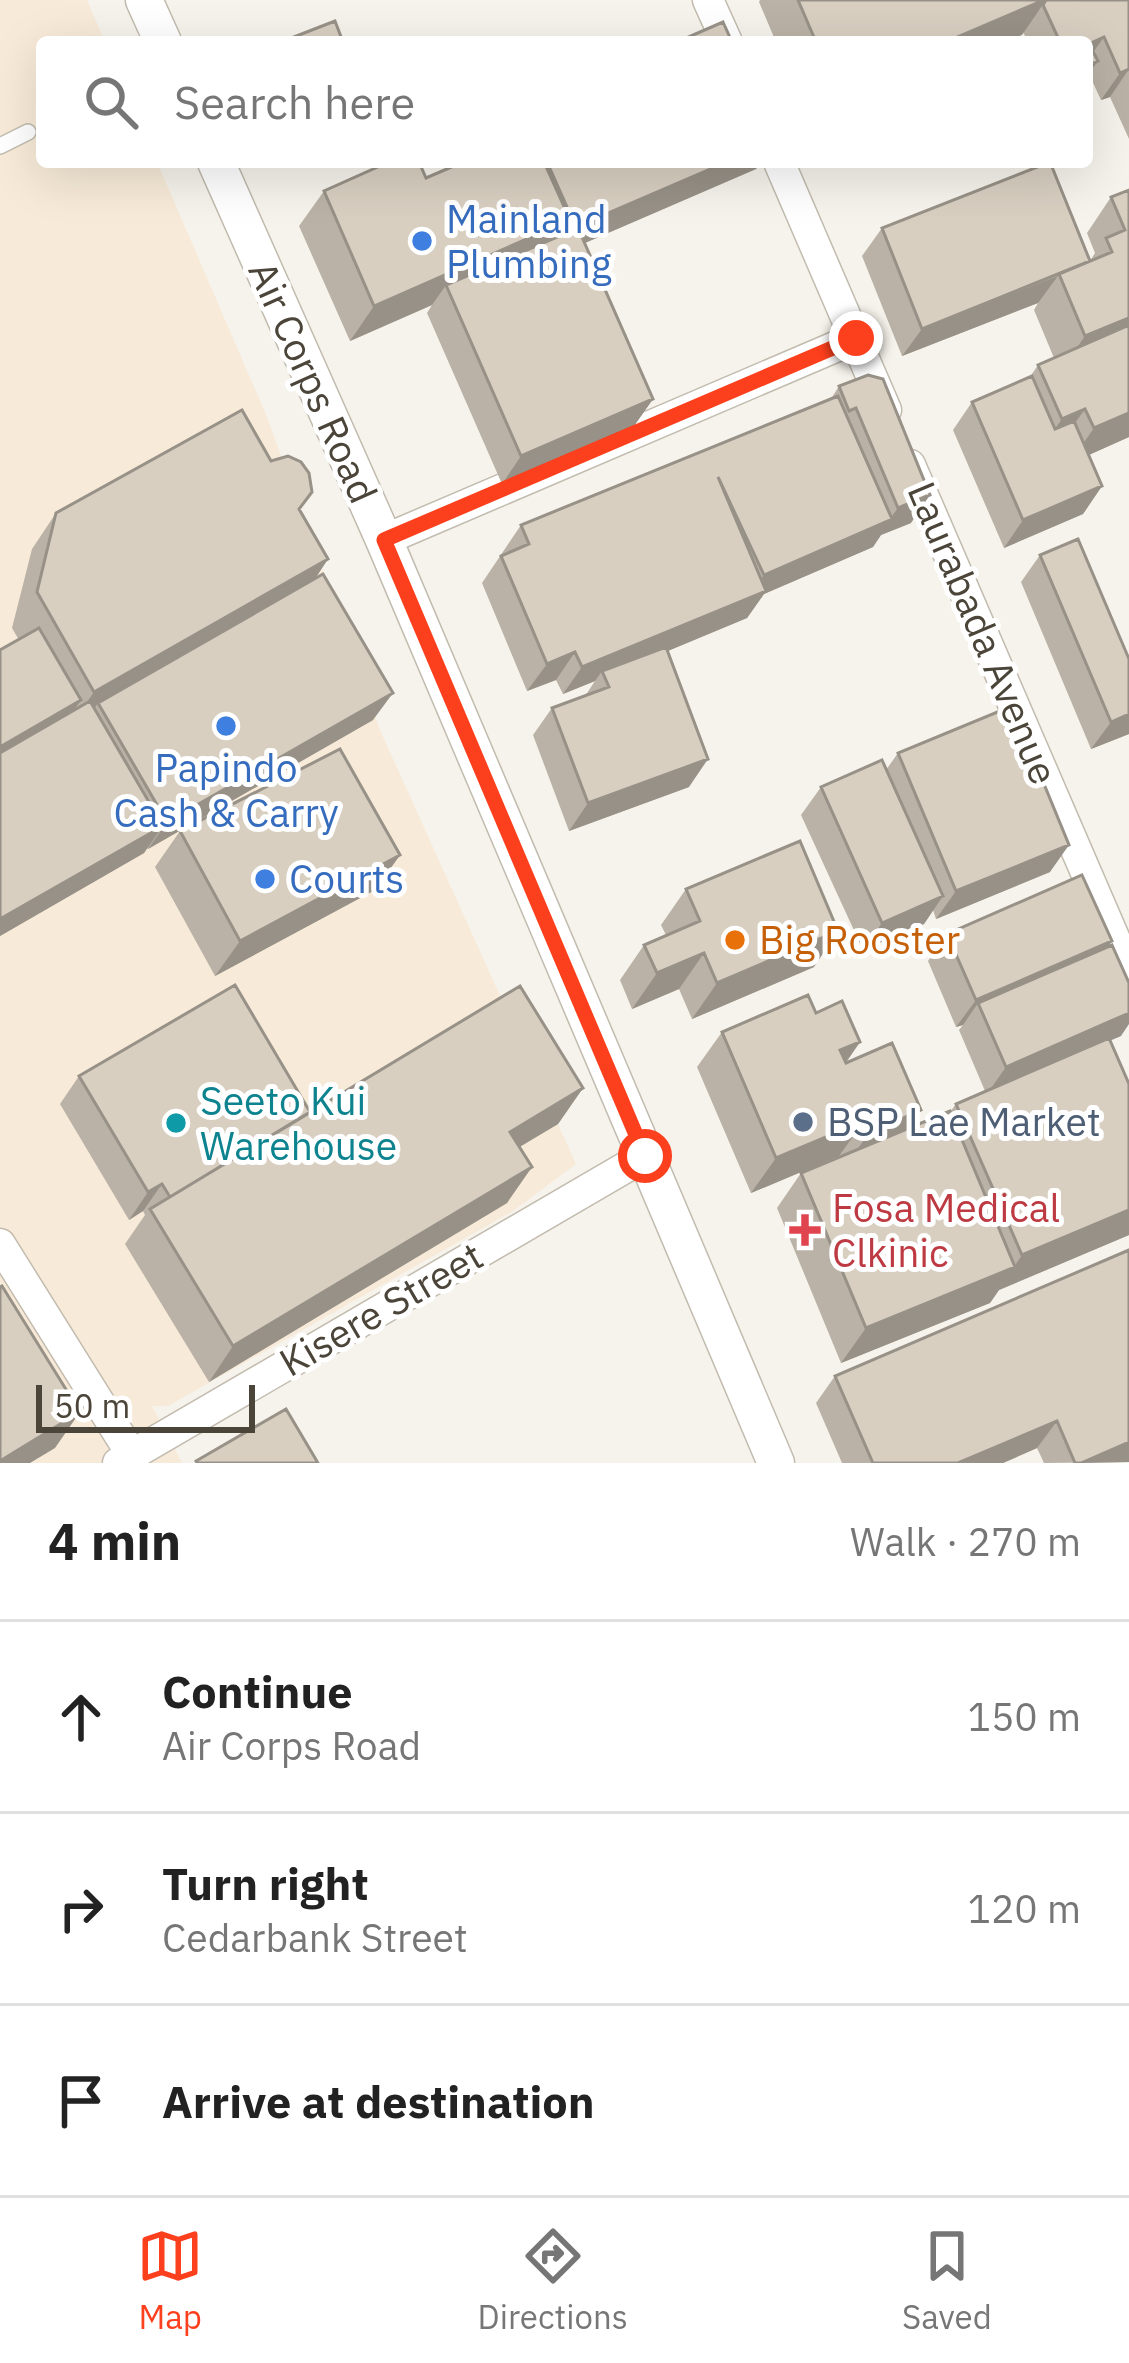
<!DOCTYPE html>
<html lang="en">
<head>
<meta charset="utf-8">
<style>
	body { margin:0; font-family:"IBM Plex Sans",sans-serif; background:#f6f6f6; color:#222 }
	.scale { position:absolute; left:36px; bottom:30px; width:219px; box-sizing:border-box; padding-left:12px; border:6px solid #4b4439; border-top:0; font-size:33px; line-height:42px; white-space:nowrap; color:#4b4439; -webkit-text-stroke:9px #fff; paint-order:stroke }
	.stop { position:absolute; width:36px; height:36px; margin:-27px; border:9px solid #fc3f1d; border-radius:50%; background:#fff }
	.stop.end { background:#fc3f1d; border-color:#fff; box-shadow:0 3px 12px #0008 }
	.list { margin:0; padding:0; list-style:none }
	h2 { display:flex; justify-content:space-between; align-items:center; height:156px; margin:0; padding:0 48px; font-size:51px }
	h2 small { font-size:39px; font-weight:400; color:#767676 }
	.list li { display:grid; grid-template-columns:78px 1fr auto; gap:36px; align-items:center; box-sizing:border-box; height:192px; padding:0 48px; border-top:3px solid #e0e0e0 }
	.list b { display:block; font-size:45px; white-space:nowrap }
	.list p { margin:0; font-size:39px; white-space:nowrap; color:#767676 }
	.list em { font-size:39px; font-style:normal; color:#767676 }
	.icon { flex:none; width:66px; height:66px; fill:none; stroke:currentColor; stroke-width:2; stroke-linecap:round; stroke-linejoin:round }
	.map { position:relative; flex:none; width:1129px; height:1463px; overflow:hidden }
	.search { position:absolute; background:#fff; box-shadow:0 12px 48px #0002; left:36px; right:36px; top:36px; height:132px; display:flex; align-items:center; gap:30px; box-sizing:border-box; padding:0 42px; border-radius:12px; color:#767676; font-size:45px }
	.sheet { height:732px; background:#fff }
	nav { display:flex; justify-content:space-around; align-items:center; box-sizing:border-box; height:168px; border-top:3px solid #e0e0e0; background:#fff; font-size:33px; color:#767676 }
	nav a { display:grid; justify-items:center; gap:6px }
	nav .on { color:#fc3f1d }
	.map>svg:first-child { display:block }
	.commercial { fill:#f7ead8 }
	.lines { fill:none; stroke-linecap:round; stroke-linejoin:round }
	.service-casing { stroke:#c2bbae; stroke-width:18 }
	.minor-casing { stroke:#c2bbae; stroke-width:33 }
	.tertiary-casing { stroke:#c2bbae; stroke-width:39 }
	.service { stroke:#fff; stroke-width:15 }
	.minor { stroke:#fff; stroke-width:30 }
	.tertiary { stroke:#fff; stroke-width:36 }
	.wall { fill:#bab2a6 }
	.shaded-wall { fill:#979187 }
	.building { fill:#d8cfc1; stroke:#979187; stroke-width:3 }
	.route { stroke:#fc3f1d; stroke-width:15 }
	.shop-dot { fill:#3f7fe0; stroke:#fff; stroke-width:4.5 }
	.food-dot { fill:#e8710a; stroke:#fff; stroke-width:4.5 }
	.service-dot { fill:#5c6f8a; stroke:#fff; stroke-width:4.5 }
	.culture-dot { fill:#0f9aa8; stroke:#fff; stroke-width:4.5 }
	.health-dot { fill:#e0444e; stroke:#fff; stroke-width:4.5 }
	.labels { text-anchor:middle; stroke-width:10; stroke-linejoin:round; paint-order:stroke }
	.shop-label { font-size:39px; fill:#366cbe; stroke:#fff; text-anchor:start }
	.street-label { font-size:39px; fill:#4b4439; stroke:#fff }
	.food-label { font-size:39px; fill:#c56008; stroke:#fff; text-anchor:start }
	.culture-label { font-size:39px; fill:#0d838f; stroke:#fff; text-anchor:start }
	.service-label { font-size:39px; fill:#4e5e75; stroke:#fff; text-anchor:start }
	.health-label { font-size:39px; fill:#be3a42; stroke:#fff; text-anchor:start }
</style>
</head>
<body>
<div class="map">
<svg width="1129" height="1463" viewBox="0 0 1129 1463">
	<rect width="100%" height="100%" fill="#f6f3ec"/>
	<path class="commercial" d="M0,0H87L105,42H42V162H157L267,417L380,730L576,1164L513,1211L168,1406H152L182,1463H0Z"/>
	<g class="lines">
		<g class="service-casing">
			<path id="service" d="M0,146L28,132"/>
		</g>
		<g class="minor-casing">
			<path id="minor" d="M708,0L727,42
				M779,162L886,410
				M910,465L1129,972
				M384,540L856,338
				M0,1244L132,1455
				M118,1463L645,1156"/>
		</g>
		<g class="tertiary-casing">
			<path id="tertiary" d="M144,0L163,42
				M216,162L384,540L776,1463"/>
		</g>
		<use href="#service" class="service"/>
		<use href="#minor" class="minor"/>
		<use href="#tertiary" class="tertiary"/>
	</g>
	<path class="wall" d="M760,0H1129V139L1110,97L1101,100L1089,74L1087,42H1028L1023,32L1004,42H776L759,2Z
		M463,162H761L756,169L585,243L653,399L634,426L502,484L427,313L432,305L350,341L299,226L324,191L426,178Z
		M1129,190V437L1088,455L1102,486L1083,514L1004,548L953,430L972,402L1030,377L1038,365L1054,358L1034,310L1038,303L902,356L862,256L882,228L1090,261L1095,253L1087,233L1111,197Z
		M868,375L911,523L881,535L873,547L764,594L747,618L668,651L689,787L569,831L533,735L552,708L585,696L595,681L563,694L556,680L527,691L482,583L521,525L831,399L839,386Z
		M300,510L328,559L315,579L373,720L148,849L147,848L144,853L0,936V650L19,640L12,628L32,549L56,513Z
		M1040,555L1129,659V734L1091,749L1021,582Z
		M898,753L1050,872L936,919L933,910L924,924L863,950L801,815L821,787L886,770Z
		M180,831L400,855L375,890L215,976L155,867Z
		M686,889L814,967L692,1019L679,989L632,1009L620,980L644,945L666,935L661,925Z
		M947,934L1112,941L1108,947L1121,1036L1110,1040L1129,1235L999,1290L990,1303L841,1363L777,1208L801,1173L839,1156L751,1193L697,1067L722,1032L816,1013L860,1042L846,1063L921,1110L909,1129L950,1112L956,1104L985,1091L959,1030L963,1025L956,1027L928,961Z
		M79,1076L310,1112L583,1088L558,1124L520,1147L507,1203L209,1382L125,1244L145,1215L143,1211L129,1220L60,1104Z
		M1129,1250V1462L1044,1463L1037,1448L1003,1463H842L816,1403L835,1376Z"/>
	<path class="shaded-wall" d="M1046,0L1022,35L1004,42H946Z
		M1104,37L1087,61L1089,44Z
		M1098,61L1087,76V66Z
		M1129,69L1110,97L1101,100L1120,73Z
		M727,162H761L756,169L557,255L576,227Z
		M570,220L545,256L446,285L432,305L350,341L374,306Z
		M1058,276L1038,303L902,356L922,329Z
		M1129,318V343L1060,372L1085,336Z
		M653,399L634,426L502,484L521,456Z
		M1085,409L1060,444L1037,454L1062,419Z
		M1129,413V437L1069,464L1094,428Z
		M1102,486L1083,514L1004,548L1023,520Z
		M930,495L911,523L881,535L873,547L764,594L747,618L605,677L602,671L595,681L563,694L582,667L748,598L764,575L889,520L898,508Z
		M328,559L304,595L98,703L89,716L69,728L94,692Z
		M575,652L556,680L527,691L547,664Z
		M393,693L373,720L148,849L167,822Z
		M81,700L62,728L0,763V747Z
		M1129,714V734L1091,749L1111,722Z
		M708,759L689,787L569,831L588,803Z
		M163,826L144,853L0,936V919Z
		M1069,845L1050,872L936,919L956,891Z
		M400,855L375,890L215,976L240,941Z
		M943,896L924,924L863,950L882,923Z
		M838,931L814,967L692,1019L717,983Z
		M1112,941L1092,969L978,1003L963,1025L956,1027L976,1000Z
		M704,953L679,989L632,1009L657,973Z
		M1129,1013V1024L1121,1036L987,1094L1006,1067Z
		M860,1042L835,1077L840,1050Z
		M583,1088L558,1124L485,1167L510,1132Z
		M921,1110L896,1146L844,1168L869,1133Z
		M864,1121L839,1156L751,1193L776,1158Z
		M532,1167L507,1203L209,1382L233,1346Z
		M162,1184L143,1211L129,1220L148,1192Z
		M1129,1210V1235L999,1290L990,1303L841,1363L866,1328L1014,1267L1022,1255Z
		M80,1412L55,1448L30,1463H0V1461Z
		M1057,1421L1037,1448L1003,1463H958Z
		M1129,1442V1462L1081,1463Z"/>
	<path class="building" d="M798,0H1044L946,42H816Z
		M1046,0H1129V69L1120,73L1104,37L1089,44L1098,61L1087,66V42H1060L1043,5Z
		M335,21L343,42H281Z
		M723,22L732,42H677Z
		M389,162H419L426,178L463,162H544L570,220L374,306L324,191Z
		M547,162H727L576,227Z
		M1050,162L1090,261L922,329L882,228Z
		M1129,190V318L1085,336L1059,274L1112,252L1106,238L1125,230L1111,197Z
		M578,228L653,399L521,456L446,285Z
		M1129,325V413L1094,428L1085,409L1062,419L1038,365Z
		M868,375L883,379L930,495L898,508L856,408L849,411L839,386Z
		M1032,376L1055,429L1074,421L1102,486L1023,520L972,402Z
		M838,396L892,519L764,575L718,477L766,591L582,667L575,652L547,664L501,556L529,544L521,525Z
		M242,410L271,461L288,456L301,462L309,473L312,492L299,509L328,559L94,692L37,592L56,513Z
		M1078,539L1129,659V714L1111,722L1040,555Z
		M323,574L393,693L167,822L98,703Z
		M39,628L81,700L0,747V650Z
		M666,647L708,759L588,803L552,708L609,687L602,671Z
		M90,701L163,826L0,919V753Z
		M1012,706L1069,845L956,891L898,753Z
		M340,749L400,855L240,941L180,831Z
		M882,760L943,896L882,923L821,787Z
		M800,841L838,931L717,983L704,953L657,973L644,945L700,921L686,889Z
		M1082,875L1112,941L976,1000L947,934Z
		M1112,945L1129,983V1013L1006,1067L978,1003Z
		M235,985L310,1112L170,1197L162,1184L148,1192L79,1076Z
		M520,986L583,1088L510,1132L532,1167L233,1346L150,1209Z
		M808,995L816,1013L842,1001L860,1042L840,1050L846,1063L892,1043L921,1110L869,1133L864,1121L776,1158L722,1032Z
		M1109,1038L1129,1084V1210L1022,1255L956,1104Z
		M950,1111L1015,1267L866,1328L801,1173Z
		M1129,1250V1442L1081,1463H1075L1057,1421L958,1463H873L835,1376Z
		M2,1286L80,1412L0,1461V1287Z
		M286,1409L318,1463H197L196,1461Z"/>
	<g class="lines">
		<path class="route" d="M645,1156L384,540L856,338"/>
	</g>
	<g class="shop-dot">
		<circle cx="422" cy="241" r="12"/>
		<circle cx="226" cy="726" r="12"/>
		<circle cx="265" cy="879" r="12"/>
	</g>
	<circle class="food-dot" cx="735" cy="940" r="12"/>
	<circle class="service-dot" cx="803" cy="1122" r="12"/>
	<circle class="culture-dot" cx="176" cy="1123" r="12"/>
	<path class="health-dot" d="M799 1212h12v12h12v12h-12v12h-12v-12h-12v-12h12z"/>
	<g class="labels">
		<g class="shop-label">
			<text x="446" y="233">Mainland<tspan x="446" dy="45">Plumbing</tspan></text>
			<text x="226" y="782" text-anchor="middle">Papindo<tspan x="226" dy="45">Cash &amp; Carry</tspan></text>
			<text x="289" y="893">Courts</text>
		</g>
		<g class="street-label">
			<text transform="translate(313 382) rotate(66)" y="14">Air Corps Road</text>
			<text transform="translate(983 633) rotate(67)" y="14">Laurabada Avenue</text>
			<text transform="translate(381 1309) rotate(-30)" y="14">Kisere Street</text>
		</g>
		<g class="food-label">
			<text x="759" y="954">Big Rooster</text>
		</g>
		<g class="culture-label">
			<text x="200" y="1115">Seeto Kui<tspan x="200" dy="45">Warehouse</tspan></text>
		</g>
		<g class="service-label">
			<text x="827" y="1136">BSP Lae Market</text>
		</g>
		<g class="health-label">
			<text x="832" y="1222">Fosa Medical<tspan x="832" dy="45">Clkinic</tspan></text>
		</g>
	</g>
</svg>
<div class="scale">50 m</div>
<div class="stop" style="left:645px;top:1156px"></div>
<div class="stop end" style="left:856px;top:338px"></div>
<div class="search"><svg class="icon" aria-label="search" viewBox="0 0 24 24"><circle cx="10" cy="10" r="6"/><path d="M15 15l6 6"/></svg>Search here</div>
</div>
<section class="sheet">
<h2>4 min<small>Walk · 270 m</small></h2>
<ul class="list">
<li><svg class="icon" aria-label="ahead" viewBox="0 0 24 24"><path d="M12 20V5M6 11l6-6 6 6"/></svg><div><b>Continue</b><p>Air Corps Road</p></div><em>150 m</em></li>
<li><svg class="icon" aria-label="right" viewBox="0 0 24 24"><path d="M7 20v-9h11M14 6l5 5-5 5"/></svg><div><b>Turn right</b><p>Cedarbank Street</p></div><em>120 m</em></li>
<li><svg class="icon" aria-label="arrive" viewBox="0 0 24 24"><path d="M6 21V4h12l-3 4 3 4H6"/></svg><div><b>Arrive at destination</b></div></li>
</ul>
</section>
<nav>
<a class="on"><svg class="icon" aria-label="map" viewBox="0 0 24 24"><path d="M3 6l6-2 6 2 6-2v14l-6 2-6-2-6 2zM9 4v14M15 6v14"/></svg>Map</a>
<a><svg class="icon" aria-label="directions" viewBox="0 0 24 24"><path d="M12 3l9 9-9 9-9-9zM9 14v-3h6M13 9l2 2-2 2"/></svg>Directions</a>
<a><svg class="icon" aria-label="saved" viewBox="0 0 24 24"><path d="M7 4h10v16l-5-4-5 4z"/></svg>Saved</a>
</nav>
</body>
</html>
